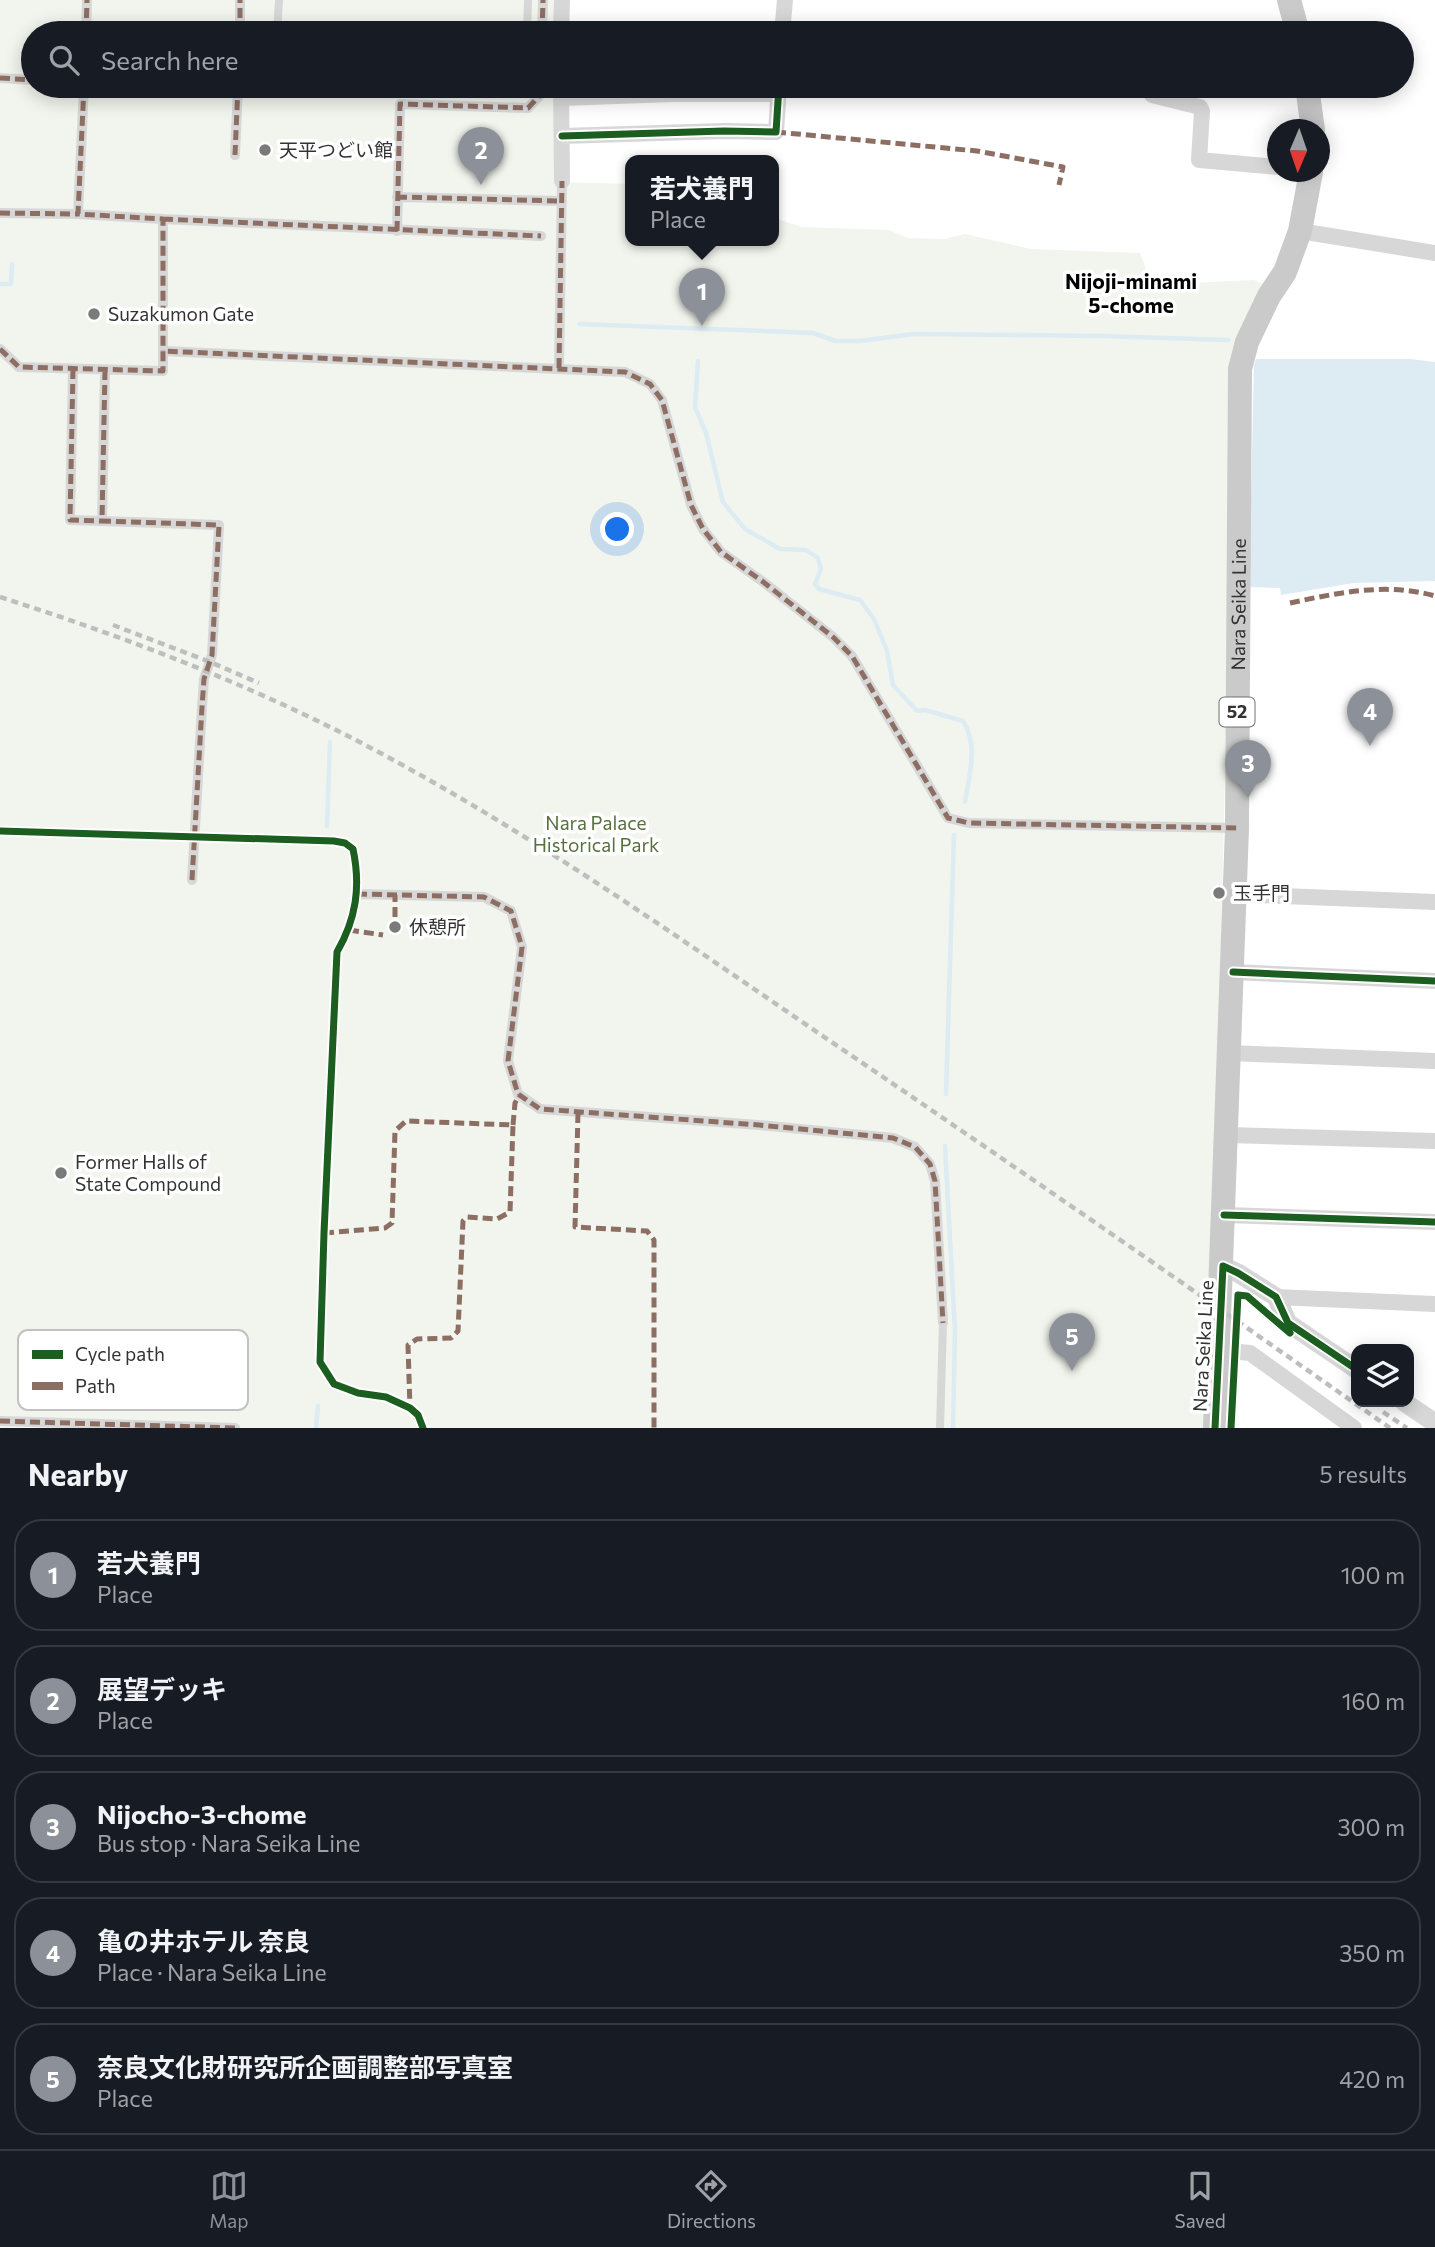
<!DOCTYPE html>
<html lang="en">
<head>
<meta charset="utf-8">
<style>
	body { margin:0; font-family:Commissioner,"Noto Sans JP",sans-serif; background:#242831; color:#f1f3f6 }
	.controls { position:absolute; right:21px; bottom:21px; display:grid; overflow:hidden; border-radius:14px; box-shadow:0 4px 18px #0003 }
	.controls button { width:63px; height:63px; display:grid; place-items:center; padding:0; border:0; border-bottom:2px solid #363941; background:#171b24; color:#f1f3f6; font:35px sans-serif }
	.compass { position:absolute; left:1267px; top:119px; width:63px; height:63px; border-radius:50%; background:#171b24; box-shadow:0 4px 18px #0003; rotate:182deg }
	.you { position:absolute; left:618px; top:530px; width:24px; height:24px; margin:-18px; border:5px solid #fff; border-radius:50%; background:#1a73e8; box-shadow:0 0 0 10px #1a73e833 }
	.badge { display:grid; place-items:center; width:46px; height:46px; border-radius:50%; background:#8c9099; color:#fff; font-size:23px; font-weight:700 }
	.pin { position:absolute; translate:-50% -58px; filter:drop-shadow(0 2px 4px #0008) }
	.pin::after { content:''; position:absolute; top:37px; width:24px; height:21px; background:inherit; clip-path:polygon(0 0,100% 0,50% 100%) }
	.popup { position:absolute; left:625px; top:155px; width:154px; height:91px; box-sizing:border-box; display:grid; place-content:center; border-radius:14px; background:#171b24; filter:drop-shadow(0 2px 5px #0005); font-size:23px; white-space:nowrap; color:#9ea1a6 }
	.popup b { font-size:26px; color:#f1f3f6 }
	.popup::after { content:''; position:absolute; left:50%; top:100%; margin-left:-14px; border:14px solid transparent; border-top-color:#171b24 }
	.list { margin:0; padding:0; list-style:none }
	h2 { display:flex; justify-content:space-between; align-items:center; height:91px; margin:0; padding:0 28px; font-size:30px }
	h2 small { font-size:23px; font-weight:400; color:#9ea1a6 }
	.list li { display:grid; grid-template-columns:46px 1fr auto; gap:21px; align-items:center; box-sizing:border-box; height:112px; margin:0 14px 14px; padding:0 14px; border:2px solid #363941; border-radius:28px }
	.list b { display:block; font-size:26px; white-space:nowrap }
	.list p { margin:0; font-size:23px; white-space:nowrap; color:#9ea1a6 }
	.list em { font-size:23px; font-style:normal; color:#9ea1a6 }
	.icon { flex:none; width:38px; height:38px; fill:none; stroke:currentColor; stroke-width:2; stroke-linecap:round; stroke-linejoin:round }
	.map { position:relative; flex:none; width:1435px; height:1428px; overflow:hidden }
	.search { position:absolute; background:#171b24; box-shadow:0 4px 18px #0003; left:21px; right:21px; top:21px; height:77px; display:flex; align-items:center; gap:18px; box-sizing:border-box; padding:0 24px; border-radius:38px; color:#9ea1a6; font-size:26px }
	.sheet { height:721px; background:#171b24 }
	nav { display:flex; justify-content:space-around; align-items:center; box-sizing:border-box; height:98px; border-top:2px solid #363941; background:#171b24; font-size:19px; color:#9ea1a6 }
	nav a { display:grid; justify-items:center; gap:4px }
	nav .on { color:#8c9099 }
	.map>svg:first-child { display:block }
	.green { fill:#f1f5ed }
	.water { fill:#ddebf3 }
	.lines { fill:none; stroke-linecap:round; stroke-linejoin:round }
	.stream { stroke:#ddebf3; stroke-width:4.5 }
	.service { stroke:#d7d7d7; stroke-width:8 }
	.pedestrian { stroke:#d7d7d7; stroke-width:10 }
	.minor { stroke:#d7d7d7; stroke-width:16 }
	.tertiary { stroke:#d7d7d7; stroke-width:19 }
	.primary { stroke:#cacaca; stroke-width:24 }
	.rail { stroke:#bebebe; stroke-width:4.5; stroke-dasharray:7 5; stroke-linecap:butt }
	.quiet { stroke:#8d6e63; stroke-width:5; stroke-dasharray:10 5; stroke-linecap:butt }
	.cycleway-casing { stroke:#fff; stroke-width:11 }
	.cycleway { stroke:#1b5e20; stroke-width:7 }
	.poi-dot { fill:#7a7a7a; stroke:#fff; stroke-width:2.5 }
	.labels { text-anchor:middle; stroke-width:7; stroke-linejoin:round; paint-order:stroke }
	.shield { fill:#fff; stroke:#707070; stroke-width:2 }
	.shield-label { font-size:18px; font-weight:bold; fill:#333 }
	.poi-label { font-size:19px; fill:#333; stroke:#fff; text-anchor:start }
	.street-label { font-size:19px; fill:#333; stroke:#fff }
	.park-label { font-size:19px; fill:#56703f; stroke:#fff }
	.neighbourhood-label { font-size:21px; font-weight:bold; fill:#000; stroke:#fff }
	.key { fill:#fff; stroke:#c2c2c2; stroke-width:2 }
	.key-label { font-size:19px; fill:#333 }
</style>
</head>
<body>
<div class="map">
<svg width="1435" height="1428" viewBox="0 0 1435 1428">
	<rect width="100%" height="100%" fill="#fff"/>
	<path class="green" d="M0,0H559L558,33H33V86H557L556,182L630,184V240H774V218L802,227L889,230L907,238L945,239L965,234L1031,249L1140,253L1152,285L1254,280L1265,285L1239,350L1225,777L1209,1428H0Z"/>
	<path class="water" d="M1256,359H1410L1435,362V581L1354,583L1281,595L1280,588L1249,587L1254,365Z"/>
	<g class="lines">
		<path class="stream" d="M0,284H11L12,264
			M579,324L813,333L836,341H860L913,334L1102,336L1228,340
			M698,361L695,407L706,433L723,502L745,529L780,549L806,550L818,558L821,569L815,584L819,589L860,600L874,619L887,651L893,685L917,711L925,710L963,721C979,746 969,775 965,802
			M327,826L330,742
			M946,1094L954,835
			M945,1146L955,1331L953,1428
			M316,1428L318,1406"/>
		<path class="service" d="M277,33L279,0
			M527,33L528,0
			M411,86L516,89L523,86
			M940,1428L943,1323"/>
		<path class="pedestrian" d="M86,33L87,0
			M240,33V0
			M542,33L543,0
			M0,78L33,80
			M84,86L78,214L163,219V351
			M235,155L238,86
			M397,197L562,201
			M0,213L78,214
			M163,219L541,236
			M397,231L400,104L528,108L541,94V86
			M0,349L19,367L163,371V351L625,372L650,384L662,400L691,505L703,529L721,552L762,581L833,637L852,656L948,818L969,823L1237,828
			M559,368L562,181
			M73,369L70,520L102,521
			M105,370L102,521L219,525L212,655L204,679L202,707L192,880
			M0,831L334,841L345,843L353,849C361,887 356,919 337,952L324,1233L320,1362L334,1384L358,1393L386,1397L410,1408L418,1415L423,1428
			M357,894L484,897L511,911L522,947L508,1061L518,1094L540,1109L759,1125L893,1138L915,1147L930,1164L935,1181L943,1323
			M0,1421L235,1428"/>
		<path class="minor" d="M561,33L562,0
			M621,33L783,31
			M782,33L785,0
			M561,86L562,181
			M1152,95L1200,107L1202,111L1199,160L1278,167
			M561,98L672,94H778
			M562,136L724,131L776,132L779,86
			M1300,231L1435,253
			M1235,894L1435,902
			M1233,972L1435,981
			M1230,1053L1435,1061
			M1227,1135L1435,1141
			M1224,1215L1435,1222
			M1276,1297L1435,1304
			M1219,1350L1250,1353L1354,1428"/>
		<path class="tertiary" d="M1223,1266L1238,1273L1276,1297L1288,1323L1356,1369
			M1404,1402L1435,1423"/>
		<g class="primary">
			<path d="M1289,0L1298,33"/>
			<path d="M1307,86L1313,130"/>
			<path id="s1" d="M1215,1428L1237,828L1240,369L1247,342L1269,296L1285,272L1300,231L1311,172"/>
		</g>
		<path class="rail" d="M0,597C116,634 233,678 342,733C517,822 677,937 839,1047C1024,1173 1208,1300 1390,1428
			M113,625L210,662L259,683
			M1383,1412L1407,1428"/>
		<path class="quiet" d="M86,33L87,0
			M240,33V0
			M542,33L543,0
			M0,78L33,80
			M84,86L78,214L163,219V351
			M776,132L977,151L1063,167L1059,185
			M235,155L238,86
			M397,197L562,201
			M0,213L78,214
			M163,219L541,236
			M397,231L400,104L528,108L541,94V86
			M0,349L19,367L163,371V351L625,372L650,384L662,400L691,505L703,529L721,552L762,581L833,637L852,656L948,818L969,823L1237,828
			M559,368L562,181
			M73,369L70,520L102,521
			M105,370L102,521L219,525L212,655L204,679L202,707L192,880
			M1290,603C1337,593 1387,582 1435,596
			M357,894L484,897L511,911L522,947L508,1061L518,1094L540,1109L759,1125L893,1138L915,1147L930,1164L935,1181L943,1323
			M395,917V895
			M349,930L383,935
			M578,1113L575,1227L647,1231L654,1240V1428
			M513,1125L515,1103L520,1095
			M324,1233L385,1228L392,1223L395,1131L406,1121L513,1125L510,1212L497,1219L467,1217L463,1221L458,1331L451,1338L417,1339L408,1345L410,1408
			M0,1421L235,1428"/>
		<g class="cycleway-casing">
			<path id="cycleway" d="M562,136L724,131L776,132L779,86
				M0,831L334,841L345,843L353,849C361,887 356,919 337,952L324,1233L320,1362L334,1384L358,1393L386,1397L410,1408L418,1415L423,1428
				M1233,972L1435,981
				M1224,1215L1435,1222
				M1215,1428L1223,1266L1238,1273L1276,1297L1288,1323L1356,1369
				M1231,1428L1238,1295L1247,1296L1290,1333"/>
		</g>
		<use href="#cycleway" class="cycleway"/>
	</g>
	<g class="poi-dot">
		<circle cx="265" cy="150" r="7"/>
		<circle cx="94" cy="314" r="7"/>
		<circle cx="1219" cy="893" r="7"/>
		<circle cx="395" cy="927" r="7"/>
		<circle cx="61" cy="1173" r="7"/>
	</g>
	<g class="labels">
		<rect class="shield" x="1219.5" y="697.5" width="35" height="29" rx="5"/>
		<g class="shield-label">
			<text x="1237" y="718">52</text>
		</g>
		<g class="poi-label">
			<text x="279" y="157">天平つどい館</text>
			<text x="108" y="321">Suzakumon Gate</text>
			<text x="1233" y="900">玉手門</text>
			<text x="409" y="934">休憩所</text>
			<text x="75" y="1169">Former Halls of<tspan x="75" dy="22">State Compound</tspan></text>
		</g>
		<g class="street-label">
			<text dy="7" stroke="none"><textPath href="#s1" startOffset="824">Nara Seika Line</textPath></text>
			<text transform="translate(1203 1346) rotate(-87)" y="7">Nara Seika Line</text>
		</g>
		<g class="park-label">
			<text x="596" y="830">Nara Palace<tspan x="596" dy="22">Historical Park</tspan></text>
		</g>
		<g class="neighbourhood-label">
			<text x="1131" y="289">Nijoji-minami<tspan x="1131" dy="24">5-chome</tspan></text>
		</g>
	</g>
	<rect x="18" y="1330" width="230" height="80" rx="10" class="key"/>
	<rect x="32" y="1350" width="31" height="9" fill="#1b5e20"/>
	<rect x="32" y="1382" width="31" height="8" fill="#8d6e63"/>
	<g class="key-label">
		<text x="75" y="1361">Cycle path</text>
		<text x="75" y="1393">Path</text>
	</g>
</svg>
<div class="controls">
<button><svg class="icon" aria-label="layers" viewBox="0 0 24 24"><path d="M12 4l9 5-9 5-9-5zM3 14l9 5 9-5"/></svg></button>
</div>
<svg class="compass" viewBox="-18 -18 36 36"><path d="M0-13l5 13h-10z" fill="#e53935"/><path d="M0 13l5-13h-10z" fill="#9ea1a6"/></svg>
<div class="you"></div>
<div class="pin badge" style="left:702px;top:326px">1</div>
<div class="popup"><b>若犬養門</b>Place</div>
<div class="pin badge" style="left:481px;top:185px">2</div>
<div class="pin badge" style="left:1248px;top:798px">3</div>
<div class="pin badge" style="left:1370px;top:746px">4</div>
<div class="pin badge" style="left:1072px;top:1371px">5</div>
<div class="search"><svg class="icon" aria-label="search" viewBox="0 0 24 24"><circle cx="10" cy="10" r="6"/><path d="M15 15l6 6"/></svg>Search here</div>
</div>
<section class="sheet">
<h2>Nearby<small>5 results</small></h2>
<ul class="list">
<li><span class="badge">1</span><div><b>若犬養門</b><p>Place</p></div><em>100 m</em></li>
<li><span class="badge">2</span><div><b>展望デッキ</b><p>Place</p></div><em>160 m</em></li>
<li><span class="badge">3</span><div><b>Nijocho-3-chome</b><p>Bus stop · Nara Seika Line</p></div><em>300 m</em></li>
<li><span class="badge">4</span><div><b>亀の井ホテル 奈良</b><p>Place · Nara Seika Line</p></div><em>350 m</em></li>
<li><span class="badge">5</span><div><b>奈良文化財研究所企画調整部写真室</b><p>Place</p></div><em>420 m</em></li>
</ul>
</section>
<nav>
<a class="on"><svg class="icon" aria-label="map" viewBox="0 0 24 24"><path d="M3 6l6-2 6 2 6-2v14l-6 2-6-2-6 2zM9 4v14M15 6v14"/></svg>Map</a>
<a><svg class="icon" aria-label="directions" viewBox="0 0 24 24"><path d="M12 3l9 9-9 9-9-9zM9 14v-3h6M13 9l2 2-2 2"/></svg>Directions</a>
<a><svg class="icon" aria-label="saved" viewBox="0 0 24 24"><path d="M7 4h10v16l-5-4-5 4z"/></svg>Saved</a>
</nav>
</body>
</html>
